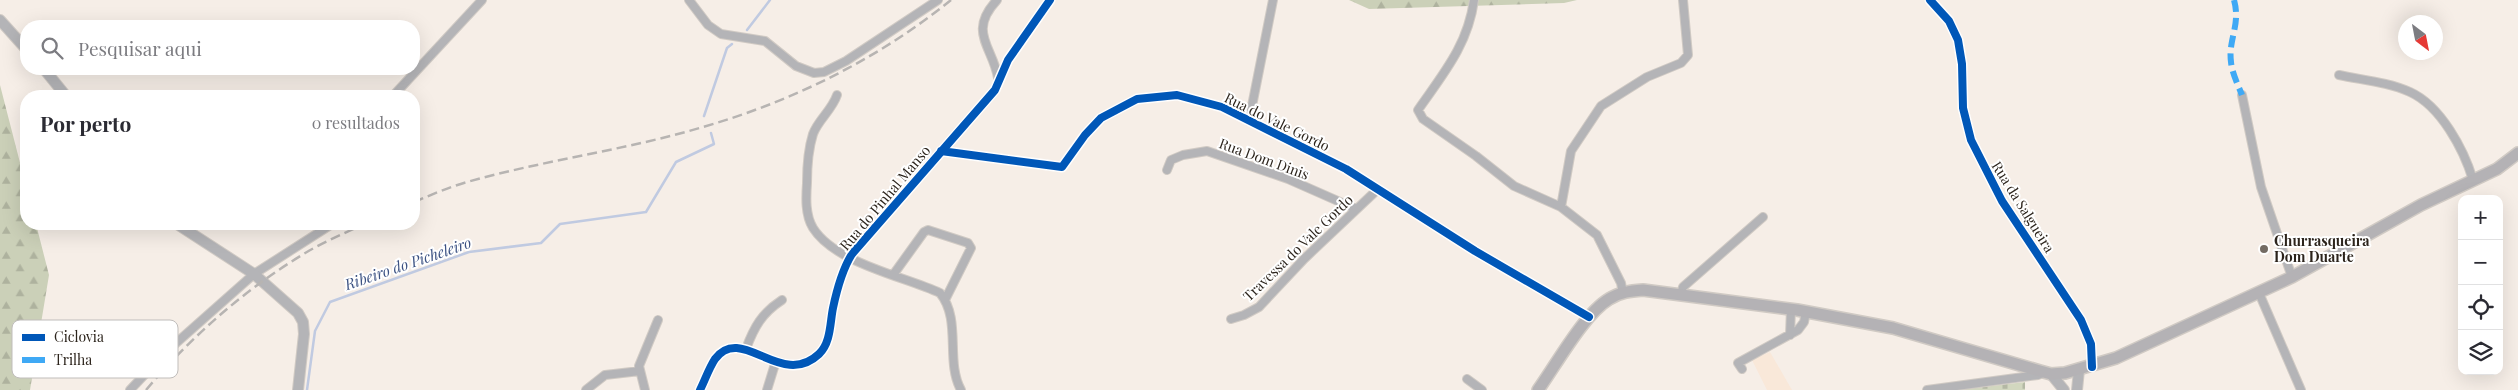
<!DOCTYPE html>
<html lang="pt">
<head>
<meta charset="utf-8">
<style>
	body { margin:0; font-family:"Playfair Display",serif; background:#f2f2f3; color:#2b2b33 }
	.controls { position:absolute; right:15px; bottom:15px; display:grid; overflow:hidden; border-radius:10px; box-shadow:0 5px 20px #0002 }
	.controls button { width:45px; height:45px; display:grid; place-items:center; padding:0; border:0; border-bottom:1px solid #e1e1e2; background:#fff; color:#2b2b33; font:25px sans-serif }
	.compass { position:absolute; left:2398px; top:15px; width:45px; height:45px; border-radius:50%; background:#fff; box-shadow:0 5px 20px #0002; rotate:148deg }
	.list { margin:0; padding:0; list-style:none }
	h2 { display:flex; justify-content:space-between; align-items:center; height:65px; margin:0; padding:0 20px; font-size:21px }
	h2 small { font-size:16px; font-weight:400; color:#7c7c81 }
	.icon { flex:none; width:28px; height:28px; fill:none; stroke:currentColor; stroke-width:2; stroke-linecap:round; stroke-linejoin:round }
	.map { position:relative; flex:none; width:2518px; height:390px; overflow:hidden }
	.search { position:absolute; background:#fff; box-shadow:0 5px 20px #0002; left:20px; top:20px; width:400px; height:55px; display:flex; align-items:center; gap:12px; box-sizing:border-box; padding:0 18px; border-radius:20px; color:#7c7c81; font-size:19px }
	.panel { position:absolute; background:#fff; box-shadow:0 5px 20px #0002; left:20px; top:90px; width:400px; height:140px; border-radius:20px }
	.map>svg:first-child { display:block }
	.built { fill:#f9e8d9 }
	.forest { fill:url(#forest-firs) }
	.cemetery { fill:url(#cemetery-stones) }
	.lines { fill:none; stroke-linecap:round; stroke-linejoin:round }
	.stream { stroke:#c0cae1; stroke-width:2.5 }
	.minor-casing { stroke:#d0cac4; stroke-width:10 }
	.tertiary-casing { stroke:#d0cac4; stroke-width:12 }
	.secondary-casing { stroke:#d0cac4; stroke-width:14 }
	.minor { stroke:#b4b4b7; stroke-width:8 }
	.tertiary { stroke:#b4b4b7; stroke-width:10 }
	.secondary { stroke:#b4b2b5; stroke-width:11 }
	.rail { stroke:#b7b4b2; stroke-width:2.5; stroke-dasharray:10 5; stroke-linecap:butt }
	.quiet { stroke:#3fa9f5; stroke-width:6; stroke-dasharray:12 6; stroke-linecap:butt }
	.cycleway-casing { stroke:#fff; stroke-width:11 }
	.cycleway { stroke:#0057b8; stroke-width:8 }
	.poi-dot { fill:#736b63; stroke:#fff; stroke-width:2 }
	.labels { text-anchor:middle; stroke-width:4; stroke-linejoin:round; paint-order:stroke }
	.street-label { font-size:14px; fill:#2c241c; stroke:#fff }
	.poi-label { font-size:14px; font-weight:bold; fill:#2c241c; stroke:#fff; text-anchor:start }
	.water-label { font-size:15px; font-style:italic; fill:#3b5182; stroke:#fff }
	.key { fill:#fff; stroke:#c0bdbb; stroke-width:1 }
	.key-label { font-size:14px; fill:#2c241c }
</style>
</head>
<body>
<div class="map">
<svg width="2518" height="390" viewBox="0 0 2518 390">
	<defs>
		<pattern id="forest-firs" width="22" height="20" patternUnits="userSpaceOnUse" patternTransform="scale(1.25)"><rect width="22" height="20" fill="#cbd0b8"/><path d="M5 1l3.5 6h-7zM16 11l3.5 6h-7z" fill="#aeb29e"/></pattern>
		<pattern id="cemetery-stones" width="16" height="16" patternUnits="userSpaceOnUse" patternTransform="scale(1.25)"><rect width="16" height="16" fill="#d2d7bf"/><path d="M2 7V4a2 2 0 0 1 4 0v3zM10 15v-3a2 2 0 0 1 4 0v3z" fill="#b4b8a4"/></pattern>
	</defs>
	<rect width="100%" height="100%" fill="#f6eee7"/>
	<path class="built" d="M1770,352L1792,390H1767L1752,360Z"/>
	<path class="forest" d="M1349,0H1577L1564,3L1369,9Z
		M0,85L26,186V224H36L49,275L30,390H0Z"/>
	<path class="cemetery" d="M2025,382V390H1958Z"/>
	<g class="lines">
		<path class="stream" d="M747,30L770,0
			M704,116L727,48L732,44
			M307,390L315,331L330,302L469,252L541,243L560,224L646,212L676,162L714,144L711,133"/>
		<g class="minor-casing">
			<path id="minor" d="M689,0L708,25L721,34L765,41L796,66L814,73L824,72L846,61L938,0
				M997,0C967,32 993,47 998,78
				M1474,0C1468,45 1443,74 1418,110L1423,119L1476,156L1514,186L1561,207L1597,235L1621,283L1623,293
				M1930,0L1949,21L1958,40L1962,64L1963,108L1971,140L2002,201L2081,320L2091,344L2092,367
				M2339,75C2362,80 2388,82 2410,92C2441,106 2464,150 2473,180
				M837,95C832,110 818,120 813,134C808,150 807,167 807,183C806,197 805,215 813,228C835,263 903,276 940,293C962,320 945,361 961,390
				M2242,95L2261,187L2292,277
				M393,96L482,0
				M1249,121L1273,0
				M941,151L1062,167L1085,135L1101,118L1137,99L1177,95L1222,107L1346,169L1475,251L1589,317
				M1167,170L1171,160L1183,155L1207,151L1288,179L1356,209
				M1561,207L1571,151L1601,106L1647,77L1681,63L1688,55L1683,0
				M893,275L924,232L928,230L968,243L971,248L945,300
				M2259,293L2301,390
				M1681,295L1683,287L1763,217
				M1231,319L1244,315L1259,307L1304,259L1378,189
				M1790,335L1791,309
				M746,349C754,327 762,313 782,300
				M1742,369L1738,363L1798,330L1804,322L1806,312
				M1467,379L1482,390
				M130,390L166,352L254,274L332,224
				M586,390L605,375L640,371
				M645,390L639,366L658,320
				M700,390C705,380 709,368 715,359C742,323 781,390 819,354C831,343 830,322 833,308C837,289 842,270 852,254L995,90L1008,60L1050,0
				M767,390L775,364
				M1927,390L2038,375L2045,372"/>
		</g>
		<g class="tertiary-casing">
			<path id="tertiary" d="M0,20L26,49
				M44,69L66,96
				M177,224L254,274L298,313L303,322L304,334L298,390
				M2051,374L2064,390
				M2077,390L2079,370"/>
		</g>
		<g class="secondary-casing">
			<path id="secondary" d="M1538,390C1556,365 1584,314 1609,299C1620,292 1631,291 1643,290L1797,310L1893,328L2040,371L2051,374L2065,373L2116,358L2292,277L2421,205L2497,169L2518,153"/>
		</g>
		<use href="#minor" class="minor"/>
		<use href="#tertiary" class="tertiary"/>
		<use href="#secondary" class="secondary"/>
		<path class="rail" d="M414,202C431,195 449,187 467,182C545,160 626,150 703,127C793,101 878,59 951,0
			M146,390C191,337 243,291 302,255C321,243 343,234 364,224"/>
		<path class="quiet" d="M2234,0C2241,25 2228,39 2231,62C2232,73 2238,85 2242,95"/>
		<g class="cycleway-casing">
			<path id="cycleway" d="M1930,0L1949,21L1958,40L1962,64L1963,108L1971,140L2002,201L2081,320L2091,344L2092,367
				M941,151L1062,167L1085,135L1101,118L1137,99L1177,95L1222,107L1346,169L1475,251L1589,317
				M700,390C705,380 709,368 715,359C742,323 781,390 819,354C831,343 830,322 833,308C837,289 842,270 852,254L995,90L1008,60L1050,0"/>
		</g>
		<use href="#cycleway" class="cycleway"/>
	</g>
	<circle class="poi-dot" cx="2264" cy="249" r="5"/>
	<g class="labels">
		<g class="street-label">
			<text transform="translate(1277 122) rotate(26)" y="5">Rua do Vale Gordo</text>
			<text transform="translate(1264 159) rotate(20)" y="5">Rua Dom Dinis</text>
			<text transform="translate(885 198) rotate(-50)" y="5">Rua do Pinhal Manso</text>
			<text transform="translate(2023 207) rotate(58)" y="5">Rua da Salgueira</text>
			<text transform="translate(1298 248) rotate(-44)" y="5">Travessa do Vale Gordo</text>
		</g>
		<g class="poi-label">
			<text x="2274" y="246">Churrasqueira<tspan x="2274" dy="16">Dom Duarte</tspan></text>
		</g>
		<g class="water-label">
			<text transform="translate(408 264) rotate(-19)" y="5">Ribeiro do Picheleiro</text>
		</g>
	</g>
	<rect x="12" y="320" width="166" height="58" rx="8" class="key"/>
	<rect x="22" y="334" width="23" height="7" fill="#0057b8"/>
	<rect x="22" y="357" width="23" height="6" fill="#3fa9f5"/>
	<g class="key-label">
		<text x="54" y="342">Ciclovia</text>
		<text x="54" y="365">Trilha</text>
	</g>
</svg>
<div class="controls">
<button>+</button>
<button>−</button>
<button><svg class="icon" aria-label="locate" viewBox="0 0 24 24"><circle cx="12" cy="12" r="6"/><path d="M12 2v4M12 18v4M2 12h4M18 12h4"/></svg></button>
<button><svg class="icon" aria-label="layers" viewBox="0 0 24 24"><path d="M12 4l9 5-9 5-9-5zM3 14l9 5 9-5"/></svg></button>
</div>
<svg class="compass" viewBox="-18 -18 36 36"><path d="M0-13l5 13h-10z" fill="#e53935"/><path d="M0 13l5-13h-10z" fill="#7c7c81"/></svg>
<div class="search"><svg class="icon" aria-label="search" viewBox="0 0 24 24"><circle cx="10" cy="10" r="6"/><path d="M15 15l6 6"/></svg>Pesquisar aqui</div>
<section class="panel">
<h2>Por perto<small>0 resultados</small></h2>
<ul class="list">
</ul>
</section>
</div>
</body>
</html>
